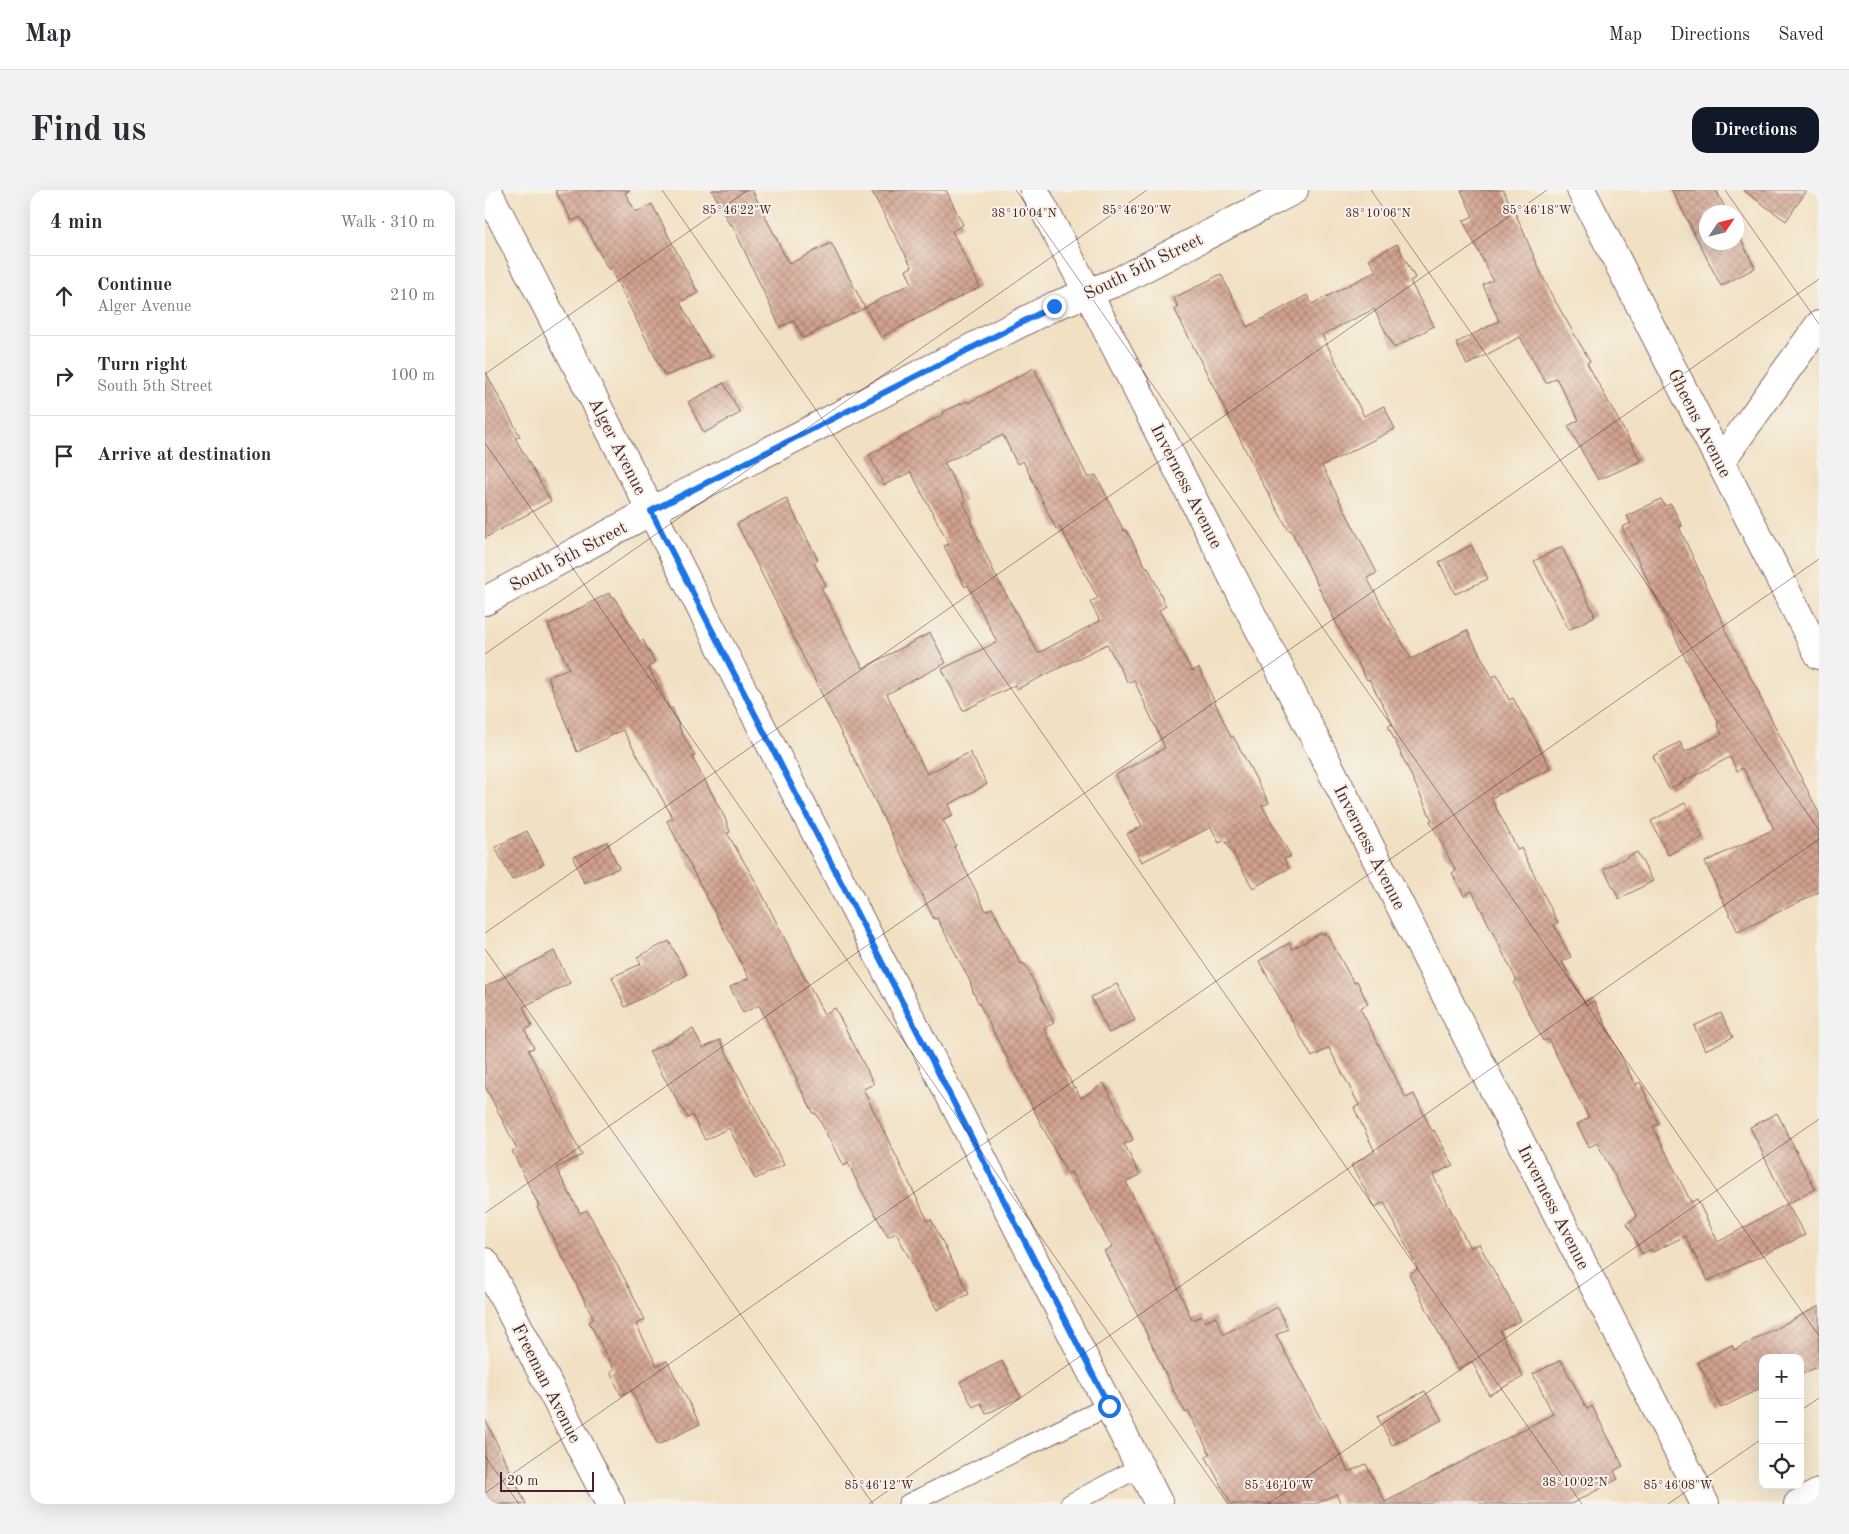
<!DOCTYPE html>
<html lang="en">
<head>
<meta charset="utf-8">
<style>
	body { margin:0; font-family:"Old Standard TT",serif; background:#f2f2f3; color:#2b2b33 }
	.controls { position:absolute; right:15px; bottom:15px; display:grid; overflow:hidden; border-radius:10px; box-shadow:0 5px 20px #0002 }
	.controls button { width:45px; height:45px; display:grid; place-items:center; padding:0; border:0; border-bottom:1px solid #e1e1e2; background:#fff; color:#2b2b33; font:25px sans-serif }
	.compass { position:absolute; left:1214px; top:15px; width:45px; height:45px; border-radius:50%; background:#fff; box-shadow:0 5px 20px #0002; rotate:55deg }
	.scale { position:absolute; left:15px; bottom:12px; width:94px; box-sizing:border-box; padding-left:5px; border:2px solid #4a1f2b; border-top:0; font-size:14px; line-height:18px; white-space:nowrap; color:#4a1f2b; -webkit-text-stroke:4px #f7f3e8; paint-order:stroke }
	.stop { position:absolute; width:15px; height:15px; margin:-11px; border:4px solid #1a73e8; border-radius:50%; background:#fff }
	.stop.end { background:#1a73e8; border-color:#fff; box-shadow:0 1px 5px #0008 }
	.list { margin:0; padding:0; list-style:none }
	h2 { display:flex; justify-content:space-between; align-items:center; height:65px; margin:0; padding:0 20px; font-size:21px }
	h2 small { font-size:16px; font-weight:400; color:#7c7c81 }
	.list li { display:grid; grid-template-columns:32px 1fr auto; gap:15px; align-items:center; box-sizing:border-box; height:80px; padding:0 20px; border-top:1px solid #e1e1e2 }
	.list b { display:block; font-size:19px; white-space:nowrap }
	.list p { margin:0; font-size:16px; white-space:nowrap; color:#7c7c81 }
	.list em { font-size:16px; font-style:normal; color:#7c7c81 }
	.icon { flex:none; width:28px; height:28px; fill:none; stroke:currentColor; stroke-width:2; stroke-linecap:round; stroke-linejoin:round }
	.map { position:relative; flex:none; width:1334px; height:1314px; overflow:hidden; border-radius:15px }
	header { display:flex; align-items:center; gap:30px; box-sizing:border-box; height:70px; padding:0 25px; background:#fff; border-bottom:1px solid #e1e1e2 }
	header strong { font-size:24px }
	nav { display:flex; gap:28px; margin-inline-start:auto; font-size:18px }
	.intro { display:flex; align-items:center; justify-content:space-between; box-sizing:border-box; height:120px; padding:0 30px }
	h1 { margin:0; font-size:35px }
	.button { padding:12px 22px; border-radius:15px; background:#111827; color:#fff; font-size:18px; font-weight:700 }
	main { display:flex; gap:30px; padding:0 30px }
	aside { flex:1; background:#fff; border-radius:15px; box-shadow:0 5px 20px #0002 }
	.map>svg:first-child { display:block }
	.building { fill:url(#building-cross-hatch); fill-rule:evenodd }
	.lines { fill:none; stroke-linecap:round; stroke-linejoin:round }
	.service-casing { stroke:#846360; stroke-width:21 }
	.minor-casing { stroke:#846360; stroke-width:30 }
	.tertiary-casing { stroke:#846360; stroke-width:30 }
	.service { stroke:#fff; stroke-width:19 }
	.minor { stroke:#fff; stroke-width:28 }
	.tertiary { stroke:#fff; stroke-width:28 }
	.route { stroke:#1a73e8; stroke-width:6 }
	.ticks { fill:none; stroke:#4a1f2b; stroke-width:1; stroke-opacity:0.45 }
	.labels { text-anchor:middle; stroke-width:4; stroke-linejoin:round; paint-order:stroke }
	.street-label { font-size:18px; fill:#4a1f2b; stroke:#f7f3e8 }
	.ticks-label { font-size:12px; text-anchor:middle; fill:#4a1f2b; stroke:#f7f3e8; stroke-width:4; stroke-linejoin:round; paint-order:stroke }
</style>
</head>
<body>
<header>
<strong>Map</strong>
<nav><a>Map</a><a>Directions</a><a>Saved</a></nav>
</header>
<div class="intro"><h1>Find us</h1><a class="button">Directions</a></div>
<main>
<aside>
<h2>4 min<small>Walk · 310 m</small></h2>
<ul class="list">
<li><svg class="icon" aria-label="ahead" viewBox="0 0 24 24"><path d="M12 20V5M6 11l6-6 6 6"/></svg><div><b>Continue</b><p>Alger Avenue</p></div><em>210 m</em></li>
<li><svg class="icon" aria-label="right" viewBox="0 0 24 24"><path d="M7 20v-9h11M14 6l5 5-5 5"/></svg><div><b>Turn right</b><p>South 5th Street</p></div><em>100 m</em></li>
<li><svg class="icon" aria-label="arrive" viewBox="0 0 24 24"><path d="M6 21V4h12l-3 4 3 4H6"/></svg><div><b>Arrive at destination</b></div></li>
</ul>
</aside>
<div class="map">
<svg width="1334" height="1314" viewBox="0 0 1334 1314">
	<defs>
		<pattern id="building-cross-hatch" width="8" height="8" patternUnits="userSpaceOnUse" patternTransform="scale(1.25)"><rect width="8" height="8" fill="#d1a190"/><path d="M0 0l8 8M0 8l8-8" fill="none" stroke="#ac8376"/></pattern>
	</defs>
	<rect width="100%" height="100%" fill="#f7f3e8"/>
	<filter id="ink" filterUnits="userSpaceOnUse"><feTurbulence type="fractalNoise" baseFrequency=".02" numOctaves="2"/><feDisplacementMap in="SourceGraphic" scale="10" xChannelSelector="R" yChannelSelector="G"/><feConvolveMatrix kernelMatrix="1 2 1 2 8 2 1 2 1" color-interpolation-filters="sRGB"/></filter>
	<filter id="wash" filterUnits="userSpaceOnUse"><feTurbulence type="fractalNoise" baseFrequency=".0096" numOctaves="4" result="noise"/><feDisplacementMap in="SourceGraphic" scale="20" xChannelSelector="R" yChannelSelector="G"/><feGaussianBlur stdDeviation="1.12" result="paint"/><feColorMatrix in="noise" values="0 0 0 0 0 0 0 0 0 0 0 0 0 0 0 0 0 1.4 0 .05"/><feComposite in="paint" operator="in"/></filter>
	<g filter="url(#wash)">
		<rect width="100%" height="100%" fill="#f1e0c2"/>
		<g id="blocks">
			<path class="building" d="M70,0H145L140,3L151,22L167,14L213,103L195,112L225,168L180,186L125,78L123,79L96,27L87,31Z
				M227,0H267L304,74L346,53L380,118L318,148L309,131L295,137L247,34L245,35Z
				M386,0H461L478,35L467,41L495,97L396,147L380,117L427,93L421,80L427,77Z
				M976,0H1018L1034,31L1052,74L1066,104L1105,171L1102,173L1156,271L1113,290L1083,236L1094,230L1071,188L1061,193L1035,147L982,175L971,153L1014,131L998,95L1008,90L978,31L988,26Z
				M1187,0H1231L1242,22H1222V52H1252V41L1270,78L1236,96Z
				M1258,0H1322L1301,31Z
				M912,54L930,88L925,91L949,136L909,158L889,119L837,145L879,226L899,216L910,239L837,276L892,383L882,388L926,469L982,440L1007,487L1012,485L1024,510L1028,508L1066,579L1006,608L1033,660L1036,658L1073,733L1069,735L1086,767L1077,772L1101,815L1109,811L1150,895L1155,892L1174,934L1168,937L1206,1012L1212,1009L1233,1052L1302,1014L1320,1045L1223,1091L1200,1046L1168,1062L1166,1059L1157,1064L1142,1033L1152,1027L1112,953L1104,957L1092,934L1104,928L1063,849L1058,851L1029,793L1032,791L987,701L979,706L967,683L971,681L945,631L947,630L903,536L908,534L884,489L882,490L855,441L806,340L804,341L772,283L690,120L693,118L689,108L736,84L762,137L822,105L827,114L891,81L884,69Z
				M549,178L603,288L611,285L639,341L641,340L661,377H663L681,416L674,420L707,481L714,478L746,547L748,546L784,613L777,616L806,666L799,669L804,678L768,698L740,650L734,653L726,637L657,672L642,644L657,636L630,585L680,558L649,490L643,493L622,454L532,499L530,495L478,521L457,479L512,452L483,395L480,397L459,356L464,354L426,282L399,295L384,265L459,224L458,222L482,211L483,213ZM518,245L532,274L538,271L571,339L575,337L613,408L605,412L615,431L553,463L509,382L485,331L487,330L478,312L481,311L459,273Z
				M0,181L35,246L30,248L66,311L0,348Z
				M239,193L255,223L219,243L203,212Z
				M301,308L333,370L329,373L341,395L336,398L378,478L445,443L461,473L402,504L442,584L485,562L502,594L463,615L468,626L458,630L471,656L469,657L501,721L507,718L536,774L538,773L541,776L569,833L559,838L589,898L590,897L596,908L619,893L648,950L639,954L655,985L641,992L679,1068L707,1130L717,1126L720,1132L730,1126L739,1144L793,1117L803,1139L791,1145L864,1282L881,1274L900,1312L1068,1224L1048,1184L1076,1170L1102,1219L1107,1216L1138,1276L1129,1281L1133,1289L1086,1314H856L851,1304L831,1314H746L721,1267L725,1264L703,1221L701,1223L689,1202L648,1115L619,1061L627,1057L586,982L582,984L488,802L485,791L452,728L449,729L252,334Z
				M1176,309L1180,316L1186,314L1197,336L1194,337L1240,437L1239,438L1275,505H1274L1334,623V702L1253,742L1220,672L1289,639L1258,578L1252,581L1245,567L1184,599L1168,566L1195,552L1200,562L1237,544L1232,534L1234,533L1208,484L1137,337L1146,333L1142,326Z
				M986,355L1003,389L970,404L954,372Z
				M1077,357L1110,426L1084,440L1049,371Z
				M124,403L126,408L129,407L155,452L158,450L170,473L163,477L185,519L187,518L197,544L210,566L207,567L240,628L245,642L242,643L272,694L313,775L339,824L350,818L389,894L378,899L443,1031L446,1029L484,1104L452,1120L411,1043L403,1047L374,996L363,973L358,976L331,923L329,924L311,890L312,889L274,815L258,823L245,797L264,788L182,631L188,628L138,540L92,562L63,487L84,478L63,435Z
				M1200,613L1218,647L1183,665L1166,631Z
				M42,641L59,674L27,690L10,657Z
				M122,652L134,678L99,693L88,667Z
				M1152,662L1168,691L1134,709L1119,679Z
				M836,743L837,745L841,743L869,793L872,791L883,814L875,818L921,908L929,904L947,941L949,940L968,975L948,985L985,1058L994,1054L1036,1130L1015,1141L1038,1187L1004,1205L987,1171L972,1179L924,1084L933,1079L899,1012L890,1017L866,975L890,962L869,918L874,915L844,858L827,867L774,771L804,753L807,759Z
				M184,751L202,785L140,817L127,787L156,774L152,767Z
				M69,761L85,793L38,817L47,836L40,840L49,858L43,860L97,965L71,978L95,1023L102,1020L145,1099L160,1130L151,1134L172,1176L182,1171L215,1234L173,1255L146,1200L136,1205L125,1182L129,1180L104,1132L109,1129L52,1017L54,1016L27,961L32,959L0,896V797Z
				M632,794L650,830L624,843L606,807Z
				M1236,823L1248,847L1220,860L1209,836Z
				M208,839L218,858L235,850L299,975L270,989L244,938L220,950L207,925L203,928L164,862Z
				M1292,923L1330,999L1302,1014L1265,937Z
				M1334,1116V1176L1315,1185V1168H1278V1197L1236,1218L1213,1172L1247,1155L1249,1160Z
				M517,1171L536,1207L501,1224L496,1213L488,1217L475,1192Z
				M940,1201L957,1230L907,1255L892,1226Z
				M0,1229L41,1314H0Z"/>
		</g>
	</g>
	<g filter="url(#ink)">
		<use href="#blocks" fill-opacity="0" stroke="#846360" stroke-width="1"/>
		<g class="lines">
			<g class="service-casing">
				<path id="service" d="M423,1314L624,1216
					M585,1314L655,1277"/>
			</g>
			<g class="minor-casing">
				<path id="minor" d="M2,0L674,1314
					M549,0L603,103L1220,1314
					M1096,0L1334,465
					M1235,272L1334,135
					M0,411L166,321L569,116L634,91L809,0
					M0,1072L125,1314"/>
			</g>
			<g class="tertiary-casing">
				<path id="tertiary" d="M1313,1314L1334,1303"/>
			</g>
			<use href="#service" class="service"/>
			<use href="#minor" class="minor"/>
			<use href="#tertiary" class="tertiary"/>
		</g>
	</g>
	<g class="lines" filter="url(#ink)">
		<path class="route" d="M569,116L166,321L624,1216"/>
	</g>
	<path class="ticks" d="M177,0L1097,1314M531,0L1334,1146M886,0L1334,640M1240,0L1334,134M0,184L263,0M0,253L743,1314M0,464L662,0M0,743L1062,0M0,759L388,1314M0,1023L1334,89M1315,1221L1334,1208M0,1266L34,1314M0,1303L1334,369M384,1314L1334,649M783,1314L1334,929M1183,1314L1278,1248"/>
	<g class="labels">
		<g class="street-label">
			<text transform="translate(658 76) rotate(-26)" y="6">South 5th Street</text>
			<text transform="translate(1215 233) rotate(63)" y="6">Gheens Avenue</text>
			<text transform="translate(133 256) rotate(63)" y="6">Alger Avenue</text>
			<text transform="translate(702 296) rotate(63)" y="6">Inverness Avenue</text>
			<text transform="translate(83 366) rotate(-28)" y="6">South 5th Street</text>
			<text transform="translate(885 657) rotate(63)" y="6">Inverness Avenue</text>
			<text transform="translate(1069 1017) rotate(63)" y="6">Inverness Avenue</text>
			<text transform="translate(62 1193) rotate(63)" y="6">Freeman Avenue</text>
		</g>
	</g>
	<g class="ticks-label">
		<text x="252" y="24">85°46'22"W</text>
		<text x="652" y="24">85°46'20"W</text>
		<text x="1052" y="24">85°46'18"W</text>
		<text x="539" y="27">38°10'04"N</text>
		<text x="893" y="27">38°10'06"N</text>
		<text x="1090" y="1296">38°10'02"N</text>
		<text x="394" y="1299">85°46'12"W</text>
		<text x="794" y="1299">85°46'10"W</text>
		<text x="1193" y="1299">85°46'08"W</text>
	</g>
</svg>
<div class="controls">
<button>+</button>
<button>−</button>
<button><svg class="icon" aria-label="locate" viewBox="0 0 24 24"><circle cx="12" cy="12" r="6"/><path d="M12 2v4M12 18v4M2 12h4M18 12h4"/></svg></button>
</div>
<svg class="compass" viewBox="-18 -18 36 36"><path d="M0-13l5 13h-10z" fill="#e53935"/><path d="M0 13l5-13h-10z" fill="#7c7c81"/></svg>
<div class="scale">20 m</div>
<div class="stop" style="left:624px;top:1216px"></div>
<div class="stop end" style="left:569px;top:116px"></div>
</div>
</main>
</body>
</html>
